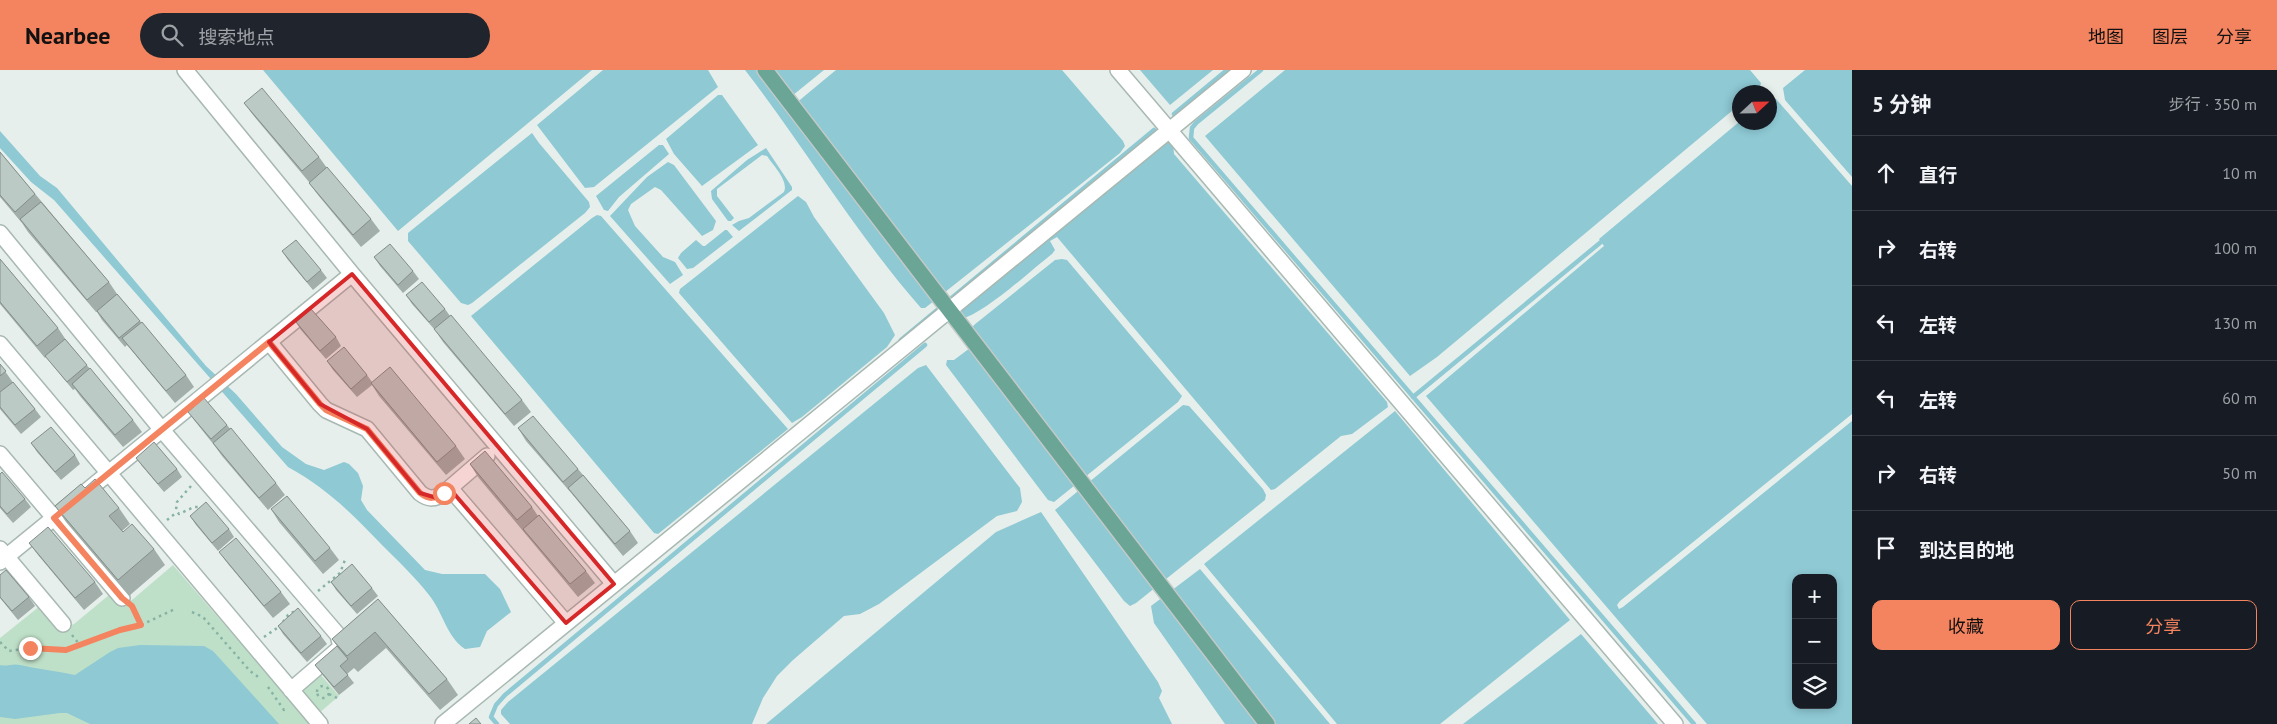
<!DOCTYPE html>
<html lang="zh">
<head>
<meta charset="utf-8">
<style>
	body { margin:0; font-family:"PT Sans","Noto Sans SC",sans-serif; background:#20242c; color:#f1f3f6 }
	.controls { position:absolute; right:15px; bottom:15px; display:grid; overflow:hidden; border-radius:10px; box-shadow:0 2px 8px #0003 }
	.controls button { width:45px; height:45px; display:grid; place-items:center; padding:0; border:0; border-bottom:1px solid #363941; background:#171b24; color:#f1f3f6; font:25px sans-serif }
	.compass { position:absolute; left:1732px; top:15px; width:45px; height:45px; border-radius:50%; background:#171b24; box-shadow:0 2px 8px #0003; rotate:68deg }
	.stop { position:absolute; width:15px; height:15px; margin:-11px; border:4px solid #f4845f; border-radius:50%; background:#fff }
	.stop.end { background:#f4845f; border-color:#fff; box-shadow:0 1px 5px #0008 }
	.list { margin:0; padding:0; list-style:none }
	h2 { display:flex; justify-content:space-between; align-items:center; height:65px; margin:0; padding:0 20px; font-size:21px }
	h2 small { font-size:16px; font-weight:400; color:#9ea1a6 }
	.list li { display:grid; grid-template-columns:32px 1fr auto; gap:15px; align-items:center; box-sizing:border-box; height:75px; padding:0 20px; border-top:1px solid #363941 }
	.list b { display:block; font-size:19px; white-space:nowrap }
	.list em { font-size:16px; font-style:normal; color:#9ea1a6 }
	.actions { display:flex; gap:10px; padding:15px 20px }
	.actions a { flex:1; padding:11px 0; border:1px solid #f4845f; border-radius:10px; text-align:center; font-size:18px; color:#f4845f }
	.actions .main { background:#f4845f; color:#111 }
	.icon { flex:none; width:28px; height:28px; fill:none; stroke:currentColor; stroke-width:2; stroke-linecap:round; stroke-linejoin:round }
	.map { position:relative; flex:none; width:1852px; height:654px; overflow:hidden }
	header { display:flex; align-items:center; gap:30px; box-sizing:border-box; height:70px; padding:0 25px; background:#f4845f; color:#111 }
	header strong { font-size:24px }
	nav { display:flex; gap:28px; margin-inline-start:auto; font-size:18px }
	.search { width:350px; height:45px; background:#20242c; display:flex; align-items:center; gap:12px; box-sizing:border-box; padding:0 18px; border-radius:28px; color:#9ea1a6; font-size:19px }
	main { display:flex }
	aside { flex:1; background:#171b24 }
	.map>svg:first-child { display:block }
	.green { fill:#bfe0c8 }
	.water { fill:#8ec9d4; fill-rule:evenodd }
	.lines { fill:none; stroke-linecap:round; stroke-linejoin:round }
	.stream { stroke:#8ec9d4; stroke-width:4.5 }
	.minor-casing { stroke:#a8b8b2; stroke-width:18 }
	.major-casing { stroke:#c2cac8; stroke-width:18 }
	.path { stroke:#86b3a5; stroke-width:2.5; stroke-dasharray:2.5 4; stroke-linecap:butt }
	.minor { stroke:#fff; stroke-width:15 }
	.major { stroke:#6aa596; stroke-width:15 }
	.wall { fill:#a1aea9 }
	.building { fill:#bbcac4; stroke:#838d89 }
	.route { stroke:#f4845f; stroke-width:6 }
	.marked { fill:#d62828; fill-opacity:0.2; stroke:#d62828; stroke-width:4; stroke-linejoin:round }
</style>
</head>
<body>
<header>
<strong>Nearbee</strong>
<div class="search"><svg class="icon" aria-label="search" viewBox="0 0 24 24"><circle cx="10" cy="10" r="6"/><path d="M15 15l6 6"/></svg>搜索地点</div>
<nav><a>地图</a><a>图层</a><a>分享</a></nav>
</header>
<main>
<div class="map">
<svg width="1852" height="654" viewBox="0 0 1852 654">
	<rect width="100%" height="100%" fill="#e6efeb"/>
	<path class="green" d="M173,495L310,654H0V568L40,536L59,559L74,554L109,525L117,533L132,530Z
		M320,604L339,626L318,644L303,625V621Z"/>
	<path class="water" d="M263,0H592L398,161Z
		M603,0H708L718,17L594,117L585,118L537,55Z
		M745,0H824L782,34L784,38L789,39L836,0H1062L1123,71L1125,76L1120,83L925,238H921C856,164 805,78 745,0Z
		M1140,0H1213L1170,35Z
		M1285,0H1750L1761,13C1759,25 1749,22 1740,22L1739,35L1437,287L1410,306L1205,66Z
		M1805,0H1852V107L1785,30L1783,18Z
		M718,25H722L758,75L702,116L674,84L666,69Z
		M1770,27L1776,29L1852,116V344L1620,531L1617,535L1619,539L1623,537L1852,351V654H1707L1426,326L1604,176L1599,169L1739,52H1770ZM1796,508H1833V635H1796Z
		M0,61L40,106L57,118L206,296L236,324L282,377L306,394L324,400L344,392L349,394L358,403L363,416L361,430L367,440L425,500L442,504H485L500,519L511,542L487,561L480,577L465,579C446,566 443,542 429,525C415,507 398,491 382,475C351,443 328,419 288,397L54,130L31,112L0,78Z
		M532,63L539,73L589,132L590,137L585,143L472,233L468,235L461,233L408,171V163Z
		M1169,69L1173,73L1174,84L1387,332L1388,337L1352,364L1341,366L1275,419L1271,420L1057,167L1050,171L1055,180L1052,184C1030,201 981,247 957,250L952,244Z
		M659,75H663L669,84L619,127L608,141L604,140L596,126Z
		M766,78L792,117V120L739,161L732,155L739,151L749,148L784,122C789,111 773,95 767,86L762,85L717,119V126L734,148L731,151H728L712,129L711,121L747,90Z
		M668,92L674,95L716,151L713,160L702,166L661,120L655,117L631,134L628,140L635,156L663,187L675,192L683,205L670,214L610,146L647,107Z
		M798,126L806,132L814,147L884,243L895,265L887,277L802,347L792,353L679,223L680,219Z
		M597,145L601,146L788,359L658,464L654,463L471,246L592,148Z
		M725,160H727L733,167L693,198L687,199L678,188L681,183L696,170L703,176H705Z
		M1062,189L1067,190L1182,326L1178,332L1054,432L1048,430L946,295L947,290H954L974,275L971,260L974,255L1055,190Z
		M926,295L1020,418L1022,432L1017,441L997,446L879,534L860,544L844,546L793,590L777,606L763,628L752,654H510L501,644V640L508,632L918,298Z
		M1183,335L1189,336L1263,419L1266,425L1265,430L1136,533L1130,536L1124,531L1055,440Z
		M1395,341L1570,550L1440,654H1337L1204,494Z
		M1041,442L1158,612L1162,621L1159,628L1172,654H766L996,462Z
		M1200,499L1330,654H1225L1154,553L1151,536Z
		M1581,564L1658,654H1463Z
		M140,575L204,576L213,581L279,654H90L67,643H60L15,649L0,647V595C7,597 13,593 20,595C38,599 56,601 75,605L110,582L118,578Z"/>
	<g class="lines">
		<path class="stream" d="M1261,0L1196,53L1192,58L1191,68L1694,654
			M1174,44L1227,0
			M901,270L1154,60
			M1413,327L1601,172
			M497,654L491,647L496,635L505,625L925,275"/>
		<g class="minor-casing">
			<path id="minor" d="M185,0L352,204L614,514
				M1118,0L1675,654
				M0,163L162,360L338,565L341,577L291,620
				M269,272L320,334L326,340L367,359L420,423C429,430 435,429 444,423L487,386
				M0,274L320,654
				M0,384L122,528
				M450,418L566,553
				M0,479L63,554
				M0,492L352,204
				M443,654L1243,0"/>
		</g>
		<g class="major-casing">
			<path id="major" d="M765,0L1267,654"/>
		</g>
		<path class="path" d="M191,416L177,432L176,440L179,444L194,437H202
			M167,450L177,442
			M318,521L340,503L345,490
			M132,537L141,555
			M192,542L203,547L250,601L261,609
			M283,552L288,545L298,539
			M72,565L79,574
			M264,567L280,556
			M0,572L9,581L30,578L66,580L120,560L141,555L175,539
			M317 622a6 6 0 1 1 12 0a6 6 0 1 1-12 0Z
			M268,617L284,640L287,637
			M329,624L337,628"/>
		<use href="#minor" class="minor"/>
		<use href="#major" class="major"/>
	</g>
	<path class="wall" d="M244,33L319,87L327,98L371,149L380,161L361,177L318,125L309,113V112L253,45Z
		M0,82L109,212L117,224L186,305L194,317L175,333L127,275L125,277L102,250L97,242H96L28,162L22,153L0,127Z
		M282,181L321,200L327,208L313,220L288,190Z
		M374,187L413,201L419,209L403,223L380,196Z
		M0,189L58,258L66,270L90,299L133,350L142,362L123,377L80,326L75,319L73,320L46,287L45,288L0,234Z
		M406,225L445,239L450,246L522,330L531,342L514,356L443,272L435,260L412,234Z
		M296,252L336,267L341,276L326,289L301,260Z
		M327,291L367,305L372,312L456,376L465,389L446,405L379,326L372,315L357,327L333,300Z
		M0,294L14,314L35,339L41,347L21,364L0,339Z
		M188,342L227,355L276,413L285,425L268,440L222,386L214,375L194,350Z
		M518,358L578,399L630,461L638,473L623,486L572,424L526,371Z
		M31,373L75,385L80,394L61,410L37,382Z
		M136,388L177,399L182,407L164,422L142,396Z
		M470,394L532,437L538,446L586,501L595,513L578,527L478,407Z
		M0,404L25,429L31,437L13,453L0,438Z
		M85,418L119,438L130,454L122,461L154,479L165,495L129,526L66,452L55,436Z
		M271,439L330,478L339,490L323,504L279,452Z
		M190,446L229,459L234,467L218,481L196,455Z
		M29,473L95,512L103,524L84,540L38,485Z
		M219,482L281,522L290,534L273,548L228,494Z
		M0,505L29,527L35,536L18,550L0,528Z
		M331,512L372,518L378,526L357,544L336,520Z
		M378,529L447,609L458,625L440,640L386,578L358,602L353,597L354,598L347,604L354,613L339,625L321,603L315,595L337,576L332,569Z
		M278,556L321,566L327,574L307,592L283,564Z"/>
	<path class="building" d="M262,18L319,87L302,101L244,33Z
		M0,82L35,124L15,142L0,125Z
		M327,97L371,149L353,165L309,113Z
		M41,132L109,212L87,230L20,149Z
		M296,170L321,200L307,212L282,181Z
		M390,174L413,201L398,215L374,187Z
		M0,189L58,258L37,276L0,232Z
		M422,212L445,239L429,252L406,225Z
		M117,224L140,251L119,268L97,241Z
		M311,239L336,267L320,281L296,252Z
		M451,245L522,330L505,344L434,259Z
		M142,252L186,305L166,321L122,268Z
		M65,269L87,295L67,312L45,286Z
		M344,277L367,305L351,319L327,291Z
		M0,294L6,301L0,306Z
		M390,297L456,376L437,392L371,313Z
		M90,298L133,350L115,365L72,314Z
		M13,312L35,339L15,355L0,337V322Z
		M204,328L227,355L211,369L188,342Z
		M533,346L578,399L563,412L518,358Z
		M51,357L75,385L55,402L31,373Z
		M231,358L276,413L259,428L213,373Z
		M154,372L177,399L158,414L136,388Z
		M485,381L532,437L517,450L470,394Z
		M2,402L25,429L7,444L0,436V404Z
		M583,405L630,461L615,474L568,418Z
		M95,409L119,438L109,446L123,462L132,454L154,479L118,510L55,436L81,414L85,418Z
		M287,426L330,478L315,491L271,439Z
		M206,432L229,459L212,473L190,446Z
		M539,445L586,501L570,514L523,459Z
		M48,457L95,512L75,528L29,473Z
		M236,468L281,522L264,536L219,482Z
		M352,494L372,518L351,536L331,512Z
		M6,500L29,527L12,541L0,527V505Z
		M378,529L447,609L429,624L375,562L347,586L332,569Z
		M298,538L321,566L301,583L278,556Z
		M337,576L348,589L340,596L348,605L334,617L315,595Z
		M476,648L481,654H469Z"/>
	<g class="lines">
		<path class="route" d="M30,578L66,580L120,560L141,555L132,536L122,528L54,448L269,272L320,334L326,340L367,359L420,423C429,430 435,429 444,423"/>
	</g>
	<path class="marked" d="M352,204L614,514L566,553L450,419L437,428L420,423L367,359L320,334L269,272Z"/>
</svg>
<div class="controls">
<button>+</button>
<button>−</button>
<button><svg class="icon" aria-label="layers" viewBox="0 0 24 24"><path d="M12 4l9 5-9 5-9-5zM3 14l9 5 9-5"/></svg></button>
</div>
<svg class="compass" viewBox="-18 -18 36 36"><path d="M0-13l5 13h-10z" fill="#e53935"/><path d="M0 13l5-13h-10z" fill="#9ea1a6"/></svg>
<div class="stop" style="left:444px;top:423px"></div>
<div class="stop end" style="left:30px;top:578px"></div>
</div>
<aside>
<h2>5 分钟<small>步行 · 350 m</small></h2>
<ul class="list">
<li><svg class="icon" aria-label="ahead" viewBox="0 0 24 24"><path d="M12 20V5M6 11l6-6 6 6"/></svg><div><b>直行</b></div><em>10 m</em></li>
<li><svg class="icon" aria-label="right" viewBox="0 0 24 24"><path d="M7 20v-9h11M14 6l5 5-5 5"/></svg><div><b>右转</b></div><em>100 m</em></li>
<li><svg class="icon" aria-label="left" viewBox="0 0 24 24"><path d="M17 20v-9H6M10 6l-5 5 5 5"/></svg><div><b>左转</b></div><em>130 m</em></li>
<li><svg class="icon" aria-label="left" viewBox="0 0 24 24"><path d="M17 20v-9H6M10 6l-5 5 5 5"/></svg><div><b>左转</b></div><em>60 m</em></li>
<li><svg class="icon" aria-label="right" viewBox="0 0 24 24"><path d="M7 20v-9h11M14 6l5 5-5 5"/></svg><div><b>右转</b></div><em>50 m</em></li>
<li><svg class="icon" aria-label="arrive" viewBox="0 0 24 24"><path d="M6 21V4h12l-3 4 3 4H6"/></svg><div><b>到达目的地</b></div></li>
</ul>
<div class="actions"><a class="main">收藏</a><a>分享</a></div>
</aside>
</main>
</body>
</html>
